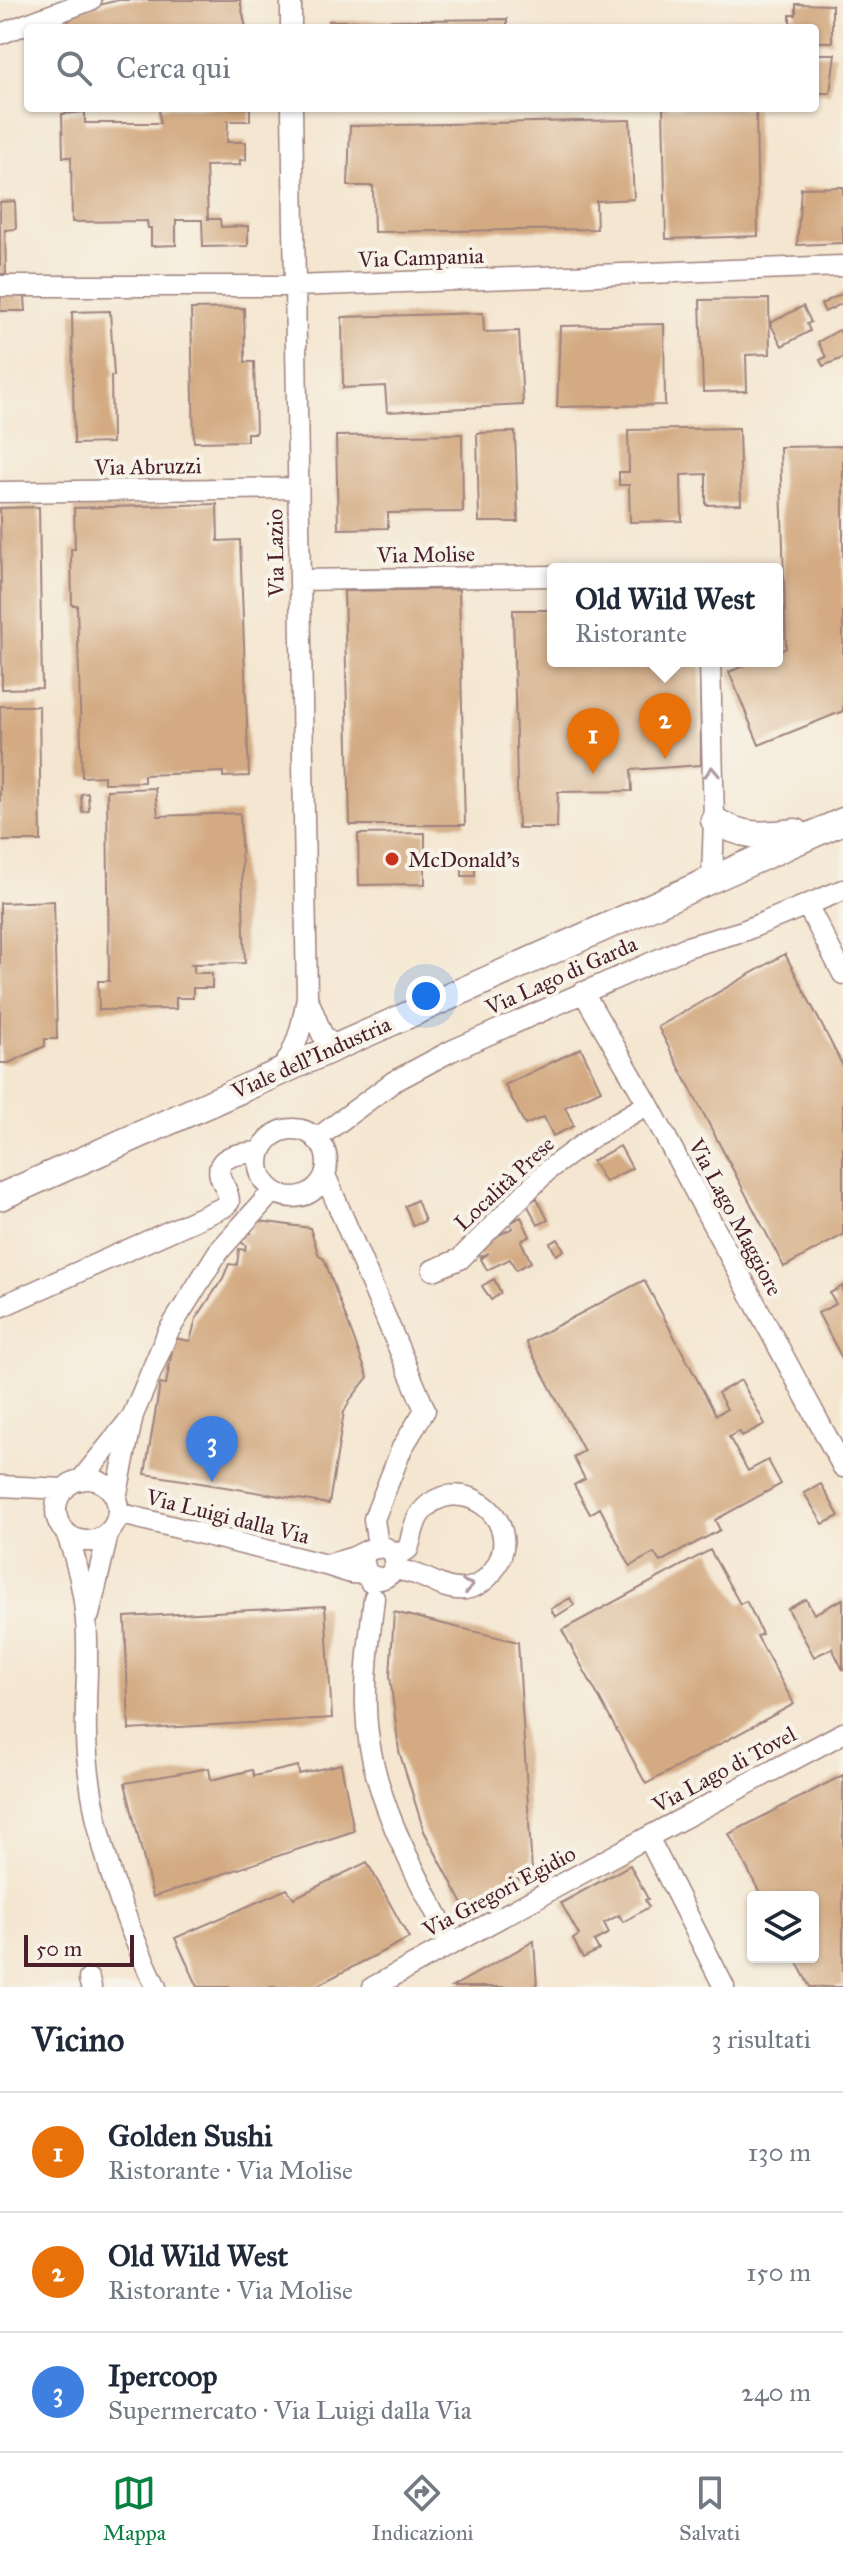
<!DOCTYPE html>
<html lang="it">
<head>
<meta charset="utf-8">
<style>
	body { margin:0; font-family:"IM FELL Great Primer",serif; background:#f6f6f7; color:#1f2937 }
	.controls { position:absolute; right:24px; bottom:24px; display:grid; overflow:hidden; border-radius:8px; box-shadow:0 2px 6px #0004 }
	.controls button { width:72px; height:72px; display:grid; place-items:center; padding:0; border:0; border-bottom:2px solid #e0e1e3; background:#fff; color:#1f2937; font:40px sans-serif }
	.scale { position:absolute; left:24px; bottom:20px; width:110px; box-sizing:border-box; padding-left:8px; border:4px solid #4a1f2b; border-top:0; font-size:22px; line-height:28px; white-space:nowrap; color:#4a1f2b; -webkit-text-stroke:6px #f7f3e8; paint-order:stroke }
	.you { position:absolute; left:426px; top:996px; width:28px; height:28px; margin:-20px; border:6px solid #fff; border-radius:50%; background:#1a73e8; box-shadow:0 0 0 12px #1a73e833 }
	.badge { display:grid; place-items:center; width:52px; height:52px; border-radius:50%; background:#0b8043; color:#fff; font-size:26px; font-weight:700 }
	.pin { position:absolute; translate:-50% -66px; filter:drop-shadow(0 2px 4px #0008) }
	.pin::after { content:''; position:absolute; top:42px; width:28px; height:24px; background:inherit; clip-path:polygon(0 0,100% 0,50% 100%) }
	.popup { position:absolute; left:547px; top:563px; width:236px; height:104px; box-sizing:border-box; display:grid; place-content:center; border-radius:8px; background:#fff; filter:drop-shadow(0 2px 6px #0005); font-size:26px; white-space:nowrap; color:#747a83 }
	.popup b { font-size:30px; color:#1f2937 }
	.popup::after { content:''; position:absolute; left:50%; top:100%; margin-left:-16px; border:16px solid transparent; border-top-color:#fff }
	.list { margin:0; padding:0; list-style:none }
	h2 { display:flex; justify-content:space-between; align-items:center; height:104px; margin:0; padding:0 32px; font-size:34px }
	h2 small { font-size:26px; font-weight:400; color:#747a83 }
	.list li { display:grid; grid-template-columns:52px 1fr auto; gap:24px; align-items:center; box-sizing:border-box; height:120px; padding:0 32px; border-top:2px solid #e0e1e3 }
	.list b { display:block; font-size:30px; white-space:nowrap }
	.list p { margin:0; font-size:26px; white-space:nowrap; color:#747a83 }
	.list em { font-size:26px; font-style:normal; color:#747a83 }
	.icon { flex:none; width:44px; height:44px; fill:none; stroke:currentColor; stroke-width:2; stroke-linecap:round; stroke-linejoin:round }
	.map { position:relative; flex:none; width:843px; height:1987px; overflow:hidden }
	.search { position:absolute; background:#fff; box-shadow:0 2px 6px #0004; left:24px; right:24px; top:24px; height:88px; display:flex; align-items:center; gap:20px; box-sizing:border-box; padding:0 28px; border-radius:8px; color:#747a83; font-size:30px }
	.sheet { height:464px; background:#fff }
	nav { display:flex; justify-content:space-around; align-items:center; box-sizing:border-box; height:112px; border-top:2px solid #e0e1e3; background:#fff; font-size:22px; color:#747a83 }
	nav a { display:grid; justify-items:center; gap:4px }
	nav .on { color:#0b8043 }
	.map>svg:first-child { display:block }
	.building { fill:#d3aa82 }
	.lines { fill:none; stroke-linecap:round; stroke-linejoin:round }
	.minor-casing { stroke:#9f827e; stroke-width:23 }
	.major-casing { stroke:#9f827e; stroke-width:29 }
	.minor { stroke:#fff; stroke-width:20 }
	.major { stroke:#fff; stroke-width:26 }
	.oneway { stroke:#ae9aa0 }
	.poi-dot { fill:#c8321e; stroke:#f7f3e8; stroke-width:3 }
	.labels { text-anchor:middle; stroke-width:8; stroke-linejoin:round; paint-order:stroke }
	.street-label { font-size:22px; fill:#4a1f2b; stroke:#f7f3e8 }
	.poi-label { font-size:22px; fill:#4a1f2b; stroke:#f7f3e8; text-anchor:start }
</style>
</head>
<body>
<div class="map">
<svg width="843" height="1987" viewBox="0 0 843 1987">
	<rect width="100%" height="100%" fill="#f7f3e8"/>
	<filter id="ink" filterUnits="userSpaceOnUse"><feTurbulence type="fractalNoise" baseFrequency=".0125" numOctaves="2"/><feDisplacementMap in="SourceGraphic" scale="16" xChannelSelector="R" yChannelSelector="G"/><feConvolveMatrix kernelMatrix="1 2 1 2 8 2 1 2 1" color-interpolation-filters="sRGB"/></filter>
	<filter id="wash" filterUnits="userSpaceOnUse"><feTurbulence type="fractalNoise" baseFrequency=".006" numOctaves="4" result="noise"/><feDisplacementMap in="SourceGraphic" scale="32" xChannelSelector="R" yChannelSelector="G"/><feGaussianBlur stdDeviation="1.8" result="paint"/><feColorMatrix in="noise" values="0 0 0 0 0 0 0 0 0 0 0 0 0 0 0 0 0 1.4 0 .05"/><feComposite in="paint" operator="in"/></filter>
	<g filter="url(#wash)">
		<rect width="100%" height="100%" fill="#f4e6d0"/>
		<g id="blocks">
			<path class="building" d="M119,0H240L246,28H70L67,13Z
				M796,4L832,5V42H815V28H790V15H796Z
				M507,19V28H329V21Z
				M815,54H835L830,93H815Z
				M159,108H250V121H228L227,142H246V160H240V165L206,166L208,219H220L221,227L248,226V246L203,247L202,220H176V245L151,246V228H148L147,221L72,222L71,157H63L62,114L85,112V123H160Z
				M663,108H756L758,236L666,239Z
				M630,120L634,199L596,201L597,229L374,232L373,186H348L350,126Z
				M843,187V243L797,245L801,188Z
				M15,201L16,229L5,230L6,274H0V202Z
				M843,293V303L825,312L821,304Z
				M1,295L25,297L26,311H0Z
				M769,299L770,354L746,355L747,391L703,392L700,300Z
				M803,306L811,322L807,324L810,331L782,346L770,323Z
				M244,308L245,362H254L256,433H247V441L194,442L191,309Z
				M110,311L114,376H111L112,443L74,444L72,312Z
				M483,313L484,332L519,331L523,405L387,412L385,386L343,388L342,317Z
				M664,324L665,405L557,407L560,326Z
				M839,330L843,337V358L823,366L820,360L826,357L818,342Z
				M739,428L741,504L706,505V474L681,475L682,521L630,522L629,485H619V472H629L628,430Z
				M515,432L518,522H479L477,433Z
				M462,434L463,512L388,513V528L338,529L336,436Z
				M843,446V711L759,745L729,672L755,661H777V652L786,648L780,447Z
				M217,504L218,541L240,540L249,776L223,777V772L144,775V782L104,783V776L82,777L77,605H72L71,549H75L74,508Z
				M39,507L42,688L2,689L0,508Z
				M459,589L465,825H350L344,591Z
				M513,610H553V661H700L701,765L631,770L632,791L558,792L557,828H518Z
				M0,706H39L41,841H0Z
				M155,788L158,816L240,813L245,963L190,964L194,966V973H212V988H193V998H176V1009L99,1010L98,981H109L107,790Z
				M88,793L89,811L82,812L81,794Z
				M425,833V884L359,885L358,834Z
				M462,859H475V876H462Z
				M54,901L57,1039H45V1046L9,1063H0V903Z
				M785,954L843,1066V1235L784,1267L658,1027Z
				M581,1048L601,1090L565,1107L574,1126L553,1136L544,1117L525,1125L505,1085Z
				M620,1146L632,1168L605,1182L592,1161Z
				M537,1198L548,1220L538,1225L527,1204Z
				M417,1200L425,1221L413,1226L405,1206Z
				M521,1217L530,1236L521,1241L531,1262L516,1270L510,1259L487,1270L481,1259L489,1253L480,1257L475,1247L513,1228L510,1223Z
				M252,1220L310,1228L319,1256L324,1259L368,1377L350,1400L344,1412L329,1504L145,1474L160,1384L166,1385L174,1338L190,1341L196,1319L223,1278L229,1264L237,1265L239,1249L245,1250L246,1245L240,1242L243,1232L251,1233Z
				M558,1239L564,1250L556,1255L550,1243Z
				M494,1279L501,1293L491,1300L482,1286Z
				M644,1280L716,1415L727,1409L718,1393L741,1380L765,1424L742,1436L739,1431L729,1437L748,1471L768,1460L781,1484L715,1520L720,1530L660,1562L654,1553L630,1566L600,1508L590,1514L574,1485L585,1479L573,1457L584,1451L526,1342Z
				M843,1286V1360L818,1313L836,1304L830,1293Z
				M821,1484L839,1516L823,1524L804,1493Z
				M710,1550L740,1604L746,1601L751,1610L762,1634L757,1636L794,1704L646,1784L562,1630Z
				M570,1598L574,1605L555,1617L551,1609Z
				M806,1599L814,1614L843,1599V1670L832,1648L814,1657L788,1609Z
				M325,1606L332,1718L129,1730L125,1617Z
				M394,1612L518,1642L532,1872L465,1908L424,1831L399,1751L390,1676Z
				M341,1764L354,1831L153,1897L125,1783L209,1768L211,1780L252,1770L254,1776L298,1766L299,1774Z
				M843,1775V1987H810L794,1957H813V1897H762L729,1834Z
				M367,1862L409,1938L314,1987H198L175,1938L287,1889L294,1898Z
				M630,1865L648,1899L645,1900L649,1907L623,1922L619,1915L604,1923L609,1933L594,1941L599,1950L583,1958L573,1939L579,1935L561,1903Z
				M534,1941L537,1987H452Z"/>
		</g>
	</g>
	<g filter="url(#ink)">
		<use href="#blocks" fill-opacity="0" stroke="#9f827e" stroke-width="2"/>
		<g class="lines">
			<g class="minor-casing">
				<path id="minor" d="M291,0V28
					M0,34L91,0
					M0,286H295L843,266
					M0,492L297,488
					M300,580L553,576
					M710,661L714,820L712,878
					M807,905L843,974
					M583,992L648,1104L843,1467
					M307,997L322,1034L334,1047
					M281,1070C297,1050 303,1022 307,997L292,108
					M259 1163a34 34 0 1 1 68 0a34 34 0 1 1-68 0Z
					M316,1139L393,1082L451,1051L687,947L743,931L843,890
					M325,1175L425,1410L402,1448L374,1519L378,1546
					M433,1270L460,1259L549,1169L594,1136L648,1104
					M0,1307L224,1207L229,1202C229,1191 223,1186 220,1176C214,1153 247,1153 261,1152
					M56 1510a31 31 0 1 1 62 0a31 31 0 1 1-62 0Z
					M81,1480L131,1418
					M0,1486L65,1489
					M116,1498L133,1415L168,1332L218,1252L273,1191
					M118,1513L326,1565
					M66,1532C77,1561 84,1590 86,1621C90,1665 83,1710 87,1755C94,1836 121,1914 156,1987
					M368,1550L354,1557L326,1565L351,1573L367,1574L370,1582
					M393,1553C398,1565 394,1575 381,1579L367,1574L363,1559L368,1550L384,1547C394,1552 397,1556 408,1549C412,1537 413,1524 420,1514C455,1467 528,1518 495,1568C488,1579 478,1587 465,1589C446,1591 435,1581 418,1575C411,1572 402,1571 394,1569
					M374,1598C370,1634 365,1671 366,1708C368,1792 414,1871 452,1943
					M89,1615L108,1534
					M89,1979L91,1987
					M373,1987L648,1837
					M724,1987L648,1837L843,1733"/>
			</g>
			<g class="major-casing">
				<path id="major" d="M714,820C743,838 762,836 796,832
					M0,1197L843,821"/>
			</g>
			<use href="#minor" class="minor"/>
			<use href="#major" class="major"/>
		</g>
		<defs><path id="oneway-chevron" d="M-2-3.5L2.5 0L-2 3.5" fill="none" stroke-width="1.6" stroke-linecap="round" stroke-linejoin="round" transform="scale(2)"/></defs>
		<g class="oneway">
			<use href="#oneway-chevron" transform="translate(712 772) rotate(-92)"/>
			<use href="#oneway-chevron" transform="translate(468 1586) rotate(-14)"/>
		</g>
	</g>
	<circle class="poi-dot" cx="392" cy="859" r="8"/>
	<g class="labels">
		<g class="street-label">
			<text transform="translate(421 257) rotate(-2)" y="8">Via Campania</text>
			<text transform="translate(148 466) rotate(-1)" y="8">Via Abruzzi</text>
			<text transform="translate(275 553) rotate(-91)" y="8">Via Lazio</text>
			<text transform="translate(426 554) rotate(-1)" y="8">Via Molise</text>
			<text transform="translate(561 975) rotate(-24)" y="8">Via Lago di Garda</text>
			<text transform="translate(311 1057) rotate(-24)" y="8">Viale dell'Industria</text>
			<text transform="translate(504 1183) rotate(-43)" y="8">Località Prese</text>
			<text transform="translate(736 1217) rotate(62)" y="8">Via Lago Maggiore</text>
			<text transform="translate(228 1516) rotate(14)" y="8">Via Luigi dalla Via</text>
			<text transform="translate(724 1769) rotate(-28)" y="8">Via Lago di Tovel</text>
			<text transform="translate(499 1891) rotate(-28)" y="8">Via Gregori Egidio</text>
		</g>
		<g class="poi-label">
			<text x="408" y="867">McDonald's</text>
		</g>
	</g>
</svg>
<div class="controls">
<button><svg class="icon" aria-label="layers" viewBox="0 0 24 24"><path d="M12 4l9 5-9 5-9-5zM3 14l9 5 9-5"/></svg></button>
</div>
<div class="scale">50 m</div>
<div class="you"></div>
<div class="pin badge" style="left:593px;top:774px;background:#e8710a">1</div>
<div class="pin badge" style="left:665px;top:759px;background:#e8710a">2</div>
<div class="popup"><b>Old Wild West</b>Ristorante</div>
<div class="pin badge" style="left:212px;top:1482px;background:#3f7fe0">3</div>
<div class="search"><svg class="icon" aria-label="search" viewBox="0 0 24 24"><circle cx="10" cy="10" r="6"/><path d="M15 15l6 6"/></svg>Cerca qui</div>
</div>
<section class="sheet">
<h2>Vicino<small>3 risultati</small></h2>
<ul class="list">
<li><span class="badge" style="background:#e8710a">1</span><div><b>Golden Sushi</b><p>Ristorante · Via Molise</p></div><em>130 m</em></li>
<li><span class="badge" style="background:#e8710a">2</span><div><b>Old Wild West</b><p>Ristorante · Via Molise</p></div><em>150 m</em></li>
<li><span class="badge" style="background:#3f7fe0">3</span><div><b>Ipercoop</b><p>Supermercato · Via Luigi dalla Via</p></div><em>240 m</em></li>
</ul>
</section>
<nav>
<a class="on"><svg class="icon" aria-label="map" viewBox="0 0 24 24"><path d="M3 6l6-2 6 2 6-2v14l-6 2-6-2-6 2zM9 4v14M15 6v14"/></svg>Mappa</a>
<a><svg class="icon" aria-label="directions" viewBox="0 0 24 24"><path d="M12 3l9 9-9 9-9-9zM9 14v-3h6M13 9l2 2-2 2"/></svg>Indicazioni</a>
<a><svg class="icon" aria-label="saved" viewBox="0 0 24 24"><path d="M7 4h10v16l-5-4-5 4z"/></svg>Salvati</a>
</nav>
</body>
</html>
